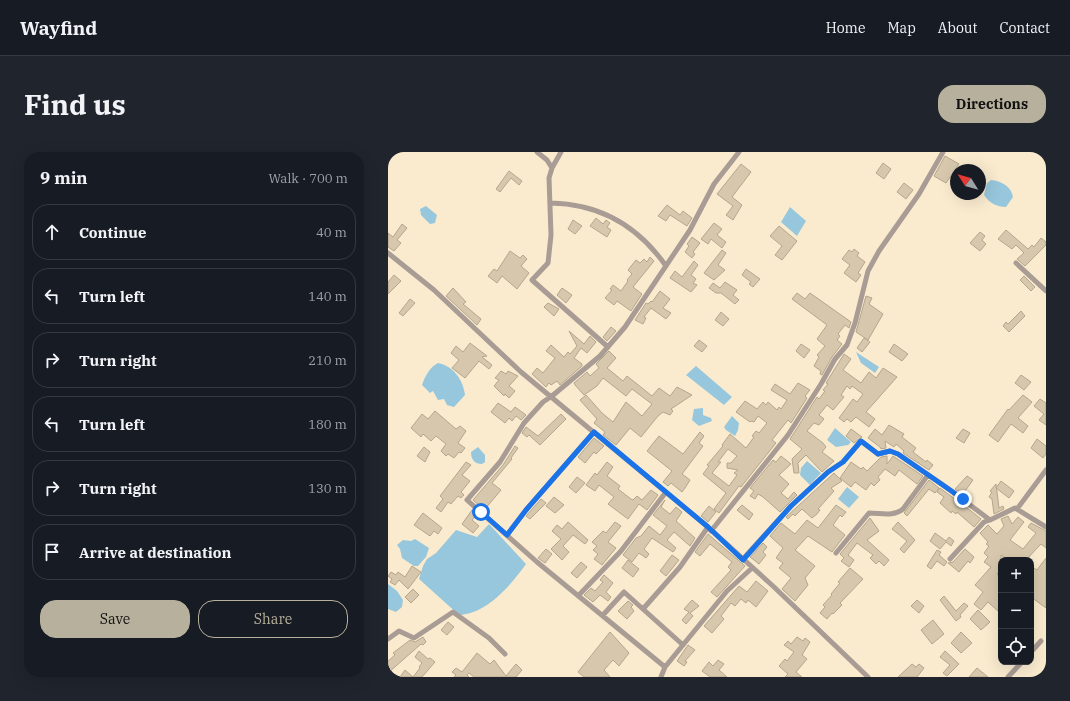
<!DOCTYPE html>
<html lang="en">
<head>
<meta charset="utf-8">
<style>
	body { margin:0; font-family:"IBM Plex Serif",serif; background:#20242c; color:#f1f3f6 }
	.controls { position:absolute; right:12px; bottom:12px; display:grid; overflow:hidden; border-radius:8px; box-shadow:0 4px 16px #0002 }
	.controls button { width:36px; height:36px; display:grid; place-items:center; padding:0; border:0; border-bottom:1px solid #363941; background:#171b24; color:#f1f3f6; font:20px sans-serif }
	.compass { position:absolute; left:562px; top:12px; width:36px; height:36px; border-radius:50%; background:#171b24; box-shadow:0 4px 16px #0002; rotate:307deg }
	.stop { position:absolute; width:12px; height:12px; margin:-9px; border:3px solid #1a73e8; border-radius:50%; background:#fff }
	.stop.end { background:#1a73e8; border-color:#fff; box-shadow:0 1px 4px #0008 }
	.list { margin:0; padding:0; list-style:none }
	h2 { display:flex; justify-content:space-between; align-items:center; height:52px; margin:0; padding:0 16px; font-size:17px }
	h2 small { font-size:13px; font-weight:400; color:#9ea1a6 }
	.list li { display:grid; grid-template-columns:26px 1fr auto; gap:12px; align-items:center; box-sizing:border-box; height:56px; margin:0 8px 8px; padding:0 8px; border:1px solid #363941; border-radius:16px }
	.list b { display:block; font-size:15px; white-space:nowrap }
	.list em { font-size:13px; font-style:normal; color:#9ea1a6 }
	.actions { display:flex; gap:8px; padding:12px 16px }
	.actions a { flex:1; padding:9px 0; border:1px solid #b7b09c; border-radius:16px; text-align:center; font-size:14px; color:#b7b09c }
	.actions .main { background:#b7b09c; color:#111 }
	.icon { flex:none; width:22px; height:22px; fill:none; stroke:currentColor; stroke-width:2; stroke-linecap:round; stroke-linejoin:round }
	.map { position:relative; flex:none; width:658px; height:525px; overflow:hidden; border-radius:16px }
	header { display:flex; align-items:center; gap:24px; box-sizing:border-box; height:56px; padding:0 20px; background:#171b24; border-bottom:1px solid #363941 }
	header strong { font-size:19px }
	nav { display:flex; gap:22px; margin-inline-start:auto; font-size:14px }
	.intro { display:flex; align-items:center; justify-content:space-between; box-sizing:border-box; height:96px; padding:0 24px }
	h1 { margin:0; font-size:28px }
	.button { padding:10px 18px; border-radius:16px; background:#b7b09c; color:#111; font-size:14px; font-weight:700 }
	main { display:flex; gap:24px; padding:0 24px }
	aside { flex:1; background:#171b24; border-radius:16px; box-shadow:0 4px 16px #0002 }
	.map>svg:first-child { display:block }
	.water { fill:#97c7dd }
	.building { fill:#d7c8ad; stroke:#b4a68c; fill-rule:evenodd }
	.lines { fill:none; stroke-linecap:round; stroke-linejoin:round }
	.minor { stroke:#a89c94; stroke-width:5 }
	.route { stroke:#1a73e8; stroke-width:5 }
</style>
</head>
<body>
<header>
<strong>Wayfind</strong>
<nav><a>Home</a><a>Map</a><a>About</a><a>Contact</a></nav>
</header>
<div class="intro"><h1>Find us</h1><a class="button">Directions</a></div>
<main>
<aside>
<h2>9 min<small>Walk · 700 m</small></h2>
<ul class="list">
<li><svg class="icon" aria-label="ahead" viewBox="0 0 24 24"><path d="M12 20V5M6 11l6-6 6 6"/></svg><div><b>Continue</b></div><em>40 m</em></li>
<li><svg class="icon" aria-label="left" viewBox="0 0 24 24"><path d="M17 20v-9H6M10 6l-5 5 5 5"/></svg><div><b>Turn left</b></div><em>140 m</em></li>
<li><svg class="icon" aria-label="right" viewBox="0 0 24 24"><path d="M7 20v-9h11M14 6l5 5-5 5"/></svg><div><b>Turn right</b></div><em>210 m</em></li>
<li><svg class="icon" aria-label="left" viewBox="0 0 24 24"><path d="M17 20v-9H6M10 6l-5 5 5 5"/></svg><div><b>Turn left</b></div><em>180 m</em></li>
<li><svg class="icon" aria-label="right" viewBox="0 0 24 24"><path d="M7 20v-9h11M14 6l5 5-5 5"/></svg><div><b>Turn right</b></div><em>130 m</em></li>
<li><svg class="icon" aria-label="arrive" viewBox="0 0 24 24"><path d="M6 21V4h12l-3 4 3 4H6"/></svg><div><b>Arrive at destination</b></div></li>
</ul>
<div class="actions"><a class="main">Save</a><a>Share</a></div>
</aside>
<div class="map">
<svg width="658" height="525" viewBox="0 0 658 525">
	<rect width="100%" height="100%" fill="#faebcf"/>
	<path class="water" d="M603,28C613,29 623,34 625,45L618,55C609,55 601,51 596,43L599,31Z
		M38,54L49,63L47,71L42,72L33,63L32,57Z
		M402,55L418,69L409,84L393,70Z
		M468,200L491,215L487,221L473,211Z
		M50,211C65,214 75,227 77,243L66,255L59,253L56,247L50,248L45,239L42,241L34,233C37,224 42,215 50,211Z
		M308,214L344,245L336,253L298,223Z
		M315,256V263L323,266L324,269L311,274L304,268L306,257Z
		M344,264L351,271L350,278L347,284L338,278L336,275Z
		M447,276L463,290L460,293L448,295L439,288Z
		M90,295L97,303V310L94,312C87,312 83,308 83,300Z
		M419,309L433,321L422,333L412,323L413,316Z
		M459,335L471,345L461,356L450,347Z
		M101,372L138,412C123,433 99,462 71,463L31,427L35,414L39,407L48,401L68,378L89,385Z
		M27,387L41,396L38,405L30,414H26L14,406L12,397L9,393L15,388L23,389Z
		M0,432L9,439L15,448L14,455L8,460L0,457Z"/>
	<path class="building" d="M557,4L571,12L558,31L546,24Z
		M495,11L503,17L496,27L488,21Z
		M353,12L363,20L344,45L354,53L345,68L338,63L345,54L329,42Z
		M121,19L134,29L131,33L123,26L112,40L108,37Z
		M516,31L525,38L518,47L509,40Z
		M279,53L292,63L295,59L304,66L299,74L282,63L278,69L270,64Z
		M208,66L215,72L218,68L222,71L219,75L223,78L219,85L202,74Z
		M185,68L194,74L187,82L180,77Z
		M326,71L334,77L329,83L338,90L334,96L323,87L320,92L313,87Z
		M14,72L19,76L9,88L13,91L6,99L0,95V81L5,85Z
		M391,74L409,89L394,108L387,103L394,94L382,84Z
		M618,78L640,97L644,93L646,95L653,86L658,90V93L637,114L629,107L636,101L628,93L624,97L610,87Z
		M592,80L597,84L594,88L598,92L592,99L582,91Z
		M304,85L312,91L305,100L307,102L304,106L297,100L301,94L299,92Z
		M466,97L471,101L469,104L477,110L470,121L473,123L468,130L456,121L462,113L454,107L461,98L464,100Z
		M334,98L338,101L330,113L337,118L326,128L316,121Z
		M122,99L132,106L135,103L139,107L133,114L141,121L129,137L114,124L109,131L100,124L106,117L109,119Z
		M262,105L266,109L245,135L254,142L243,159L229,149L226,153L217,146L224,138L222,137L225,133L233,139L240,129L239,128L244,122L240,118L248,108L252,111L256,107L259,110Z
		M306,109L310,113L303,123L308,127L305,131L309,133L303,140L282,126L287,119L294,125Z
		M358,117L372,127L365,135L361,132L363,130L354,123Z
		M6,123L13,129L0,142V130Z
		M636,124L647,135L643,139L632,128Z
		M337,130L349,138L345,143L351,148L347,152L333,141H328L321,136L325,131L332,136Z
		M65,136L78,150L75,152L93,167L89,173L58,144Z
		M174,136L184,143L178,151L169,143Z
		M272,139L282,147L275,156L283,161L278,167L263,156L256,165L258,166L255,172L247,168L258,151L260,152L263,149L264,150Z
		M409,141L417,147L422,141L463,170L461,176L457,173L450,182L452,184L449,188L454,192L444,205L434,223L432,222L433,219L426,214L431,205L429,203L437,194L429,187L439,173L404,147Z
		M478,144L484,146L481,152L495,162L480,188L468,180Z
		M22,147L27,151L15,164L11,161Z
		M160,151L171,157L166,164L156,155Z
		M633,159L637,164L621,180L615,174L618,170L620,172Z
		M333,160L341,167L335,174L327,168Z
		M223,175L228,179L219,189L215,185Z
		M181,179L196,192L202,184L208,190L199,201L193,196L186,206L194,212V214L172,233L169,229L163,233L161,231L158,235L144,222L149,216L155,221L167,206L158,199L163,193L176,205L180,200L182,202L189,194Z
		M476,186L482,190L474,200L469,196Z
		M311,188L319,194L314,200L306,194Z
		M82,191L99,204L94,205L104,213L101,217L91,209L77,226L64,216L71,208L63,201L68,194L75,200Z
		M413,192L422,198L416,206L408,199Z
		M506,192L520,202L514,209L501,200Z
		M221,199L228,206L219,216L235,229L239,224L264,244L271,236L282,244L289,235L304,243L283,257L285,259L282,263L275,260L270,264L253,285L242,276L228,293L215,283L217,280L206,271L209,267L192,248L198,243L214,261L225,270L238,250L254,264L264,252L244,237L238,244L215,226L209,234L196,243L187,233L186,231L199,220L202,224L211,216L208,212Z
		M456,202L463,207L455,218L473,231L481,220L488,226L495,216L509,225L478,260L487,267L481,275L468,265L463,270L459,267L456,270L451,266L465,247L469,250L475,242L464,234L462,237L459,234L453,243L456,245L445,258L439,253L431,263L436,267L431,273L426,271L419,279L435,291L438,295L434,300L446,309L434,320L418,303L410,311L411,321H406L404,307L414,297L402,287L429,245L431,247L437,239L435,238L440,232L438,231Z
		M113,219L118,222L120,219L130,224L121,234L127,239L121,246L117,242L116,244L106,234L111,228L107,226Z
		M633,223L643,230L636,238L627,231Z
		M410,231L422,238L417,244L419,246L403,271L400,268L384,288L388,291L353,335L351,334L331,361L326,357L338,341L315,322L321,314L319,313L335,294L334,293L342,282L358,296L366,285L364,284L368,279L371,281L379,271L370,264L366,270L363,269L362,270L348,260L357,249L369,257L375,250L378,253L380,250L389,258L391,255L393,257L399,248L383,238L387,232L402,242ZM340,297L349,304L343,311H339V316L350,318L346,321L349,323L341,334L324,321L333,310H330Z
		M635,243L644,250L630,266L640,274L635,281L623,272L610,290L601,283L620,257L621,258Z
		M652,247L658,251V273L651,268L656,262L646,254Z
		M110,251L123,260L127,255L138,263L133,268L128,264L124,269L121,266L117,271L103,260Z
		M47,259L68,277L72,274L78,279L70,291L77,296L73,301L71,300L66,306L60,302L58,304L53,299L58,292L48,284L43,289L35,282L33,285L23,276L34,262L40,267Z
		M173,262L178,267L152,293L141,283L139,285L134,281L138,275L150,284Z
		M501,273L516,282L514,285L528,296L525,300L538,310L539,308L545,313L541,318L515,301L516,299L508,292L506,295L497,289L498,296L493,297L492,295L480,286L487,277L494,283Z
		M463,277L474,285L466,291L458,284Z
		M575,277L582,281L576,291L568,286Z
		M312,280L316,284L311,291L315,294L294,322L302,328L297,336L294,340L283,331L280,334L275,330L284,319L259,299L271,284L295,302Z
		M206,286L216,294L208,302L206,300L197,311L190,305Z
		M649,287L658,294V302L655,306L643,296Z
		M127,294L130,296L123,306L124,307L104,331L113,338L97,357L94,356L85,348L115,313Z
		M36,295L42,300L37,310L29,304Z
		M393,304L403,312L391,323L401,332L393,341L400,347L406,340L409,343L392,360L375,345L370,342L367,347L362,344L366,339L362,336L385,308L388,310Z
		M499,304V312L505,304L535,324L529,332L511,318L507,324L497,317L490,325L492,328L486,334L483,331L478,338L467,330L463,335L452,326L463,310L473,317L475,315L479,319L493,305Z
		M78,310L83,313L74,323L82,329L73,340L76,343L73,346L70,344L63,352L60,350L53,360L48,356L55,347L52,344Z
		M219,310L225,315L219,324L232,334L230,337L243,347L245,348L249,344L254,348L263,338L270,343L259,358L251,352L240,367L220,352L226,345L211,333L207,339L198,333L207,321L209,323Z
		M446,321L454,329L443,336L446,339L430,357L432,358L429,362L424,366L414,357L407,364L405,362L400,367L398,365Z
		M579,324L585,328L575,342L567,337Z
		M189,325L197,331L188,341L181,335Z
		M541,328L551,336L547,341L541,337L519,364L516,361Z
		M613,329L626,339L621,346L608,336Z
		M608,332L611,356L615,354L616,357L606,362L604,347L601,345L604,340L602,339Z
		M552,336L583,359L593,367L586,375L569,360L568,362L564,359L563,361L552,351L556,345L549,340Z
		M166,345L176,353L167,361L158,354Z
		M153,347L158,351L142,367L138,364Z
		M277,348L273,355L282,362L288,355L294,360L288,369L307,386L302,394L286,380L279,388L288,396L285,400L264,386L256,397L261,402L258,406L251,401L244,410L235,403L248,386L253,384L261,374L272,383L279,374L265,363Z
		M354,353L365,362L361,368L349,358Z
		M448,353L458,360L454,365L452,363L445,373L457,383L444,400L420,384L407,398L427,414L417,426L420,433L407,449L394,437L403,426L391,416L395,411L388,406L395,396L382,384L393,371L407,382L419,368L430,376Z
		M321,354L328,360L320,370L313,364Z
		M84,358L89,362L84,368L91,374L85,381L74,372Z
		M35,361L54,376L50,382L46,379L42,384L26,373Z
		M620,364L624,372L630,365L636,370L622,388L635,397L648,381L640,375L643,371L658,379V396L653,392L638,408H620L613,403V417L609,422L613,426V455L610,459L600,450L593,458L586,452L595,440L587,433L603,415L596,410L600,405L596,401L601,394L598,392L600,390L592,381L600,373L609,382L616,374L613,367Z
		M482,366L491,379L479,388L501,408L496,414L491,409L488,412L482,406L485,403L469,391L460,403L466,408L461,415L453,409L456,406L452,402Z
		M180,370L200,388L197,392L185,383L175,394L181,400L174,408L163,397L173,387L164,379L169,373L174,377Z
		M227,370L233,374L220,390L228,396L214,413L206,407L210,402L205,398L209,394L204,390L215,379L218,381Z
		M510,370L527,388L516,401L512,397L519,389L504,377Z
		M547,381L558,389L561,385L566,389L563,394L558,390L552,397L542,389Z
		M320,382L357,414L329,445L323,440L343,418L340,415L344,410L322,392L312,404L307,400Z
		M375,391L379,395L375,400L378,403L371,412L362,405Z
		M158,397L164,402L157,411L150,406Z
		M577,397L586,405L582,411L580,409L571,420L560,411L565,410Z
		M549,398L553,400L551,403L559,410L556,414L549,409L543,417L539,414Z
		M284,403L291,408L278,424L272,419Z
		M658,406V456L643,445V414L649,418Z
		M240,408L251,417L245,425L234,416Z
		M193,410L199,415L189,426L183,421Z
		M24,414L33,420L20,437L11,428L7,433L2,430L4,427L0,424L3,420L8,423L10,420L17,425Z
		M462,416L475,427L452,451L454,453L445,462L444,461L439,467L432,461L437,455L435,453L444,443L443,442L452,431L450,430Z
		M216,423L225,431L218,440L223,445L220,449L212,443L205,450L196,443L203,436L207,439L215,430L212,428Z
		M368,429L380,439L368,455L360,448L358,451L353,447L347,454L343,451L333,464L336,467L324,481L316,474L351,434L359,440Z
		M25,437L31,443L23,451L17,445Z
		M556,444L568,459L576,451L580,454L572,463L573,465L568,469L552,448Z
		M304,448L311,454L302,461L305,464L298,472L294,468L301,460L296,457Z
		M529,448L536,454L531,461L523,454Z
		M240,449L245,453L243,455L246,459L239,467L230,459Z
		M590,458L602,470L593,478L582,467Z
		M545,468L556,482L544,492L533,478Z
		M60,470L66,475L59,483L53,478Z
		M222,480L241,501L231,514L225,508L216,518L222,525H196L190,520Z
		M573,480L584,491L573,501L563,491Z
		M35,485L38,490L35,493L33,492L0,521V509L7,503L5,501L22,488L27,490Z
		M409,485L415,489L417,486L422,490L414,503L419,507L408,520L414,525H397L400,522L391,514L397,507L399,509L406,500L396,493L400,489L403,492Z
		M300,493L307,498L297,509L299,510L296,514L289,509Z
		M31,499L40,507L42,506L47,510L34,525H12L17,518L25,525L32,516L31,515L34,511L27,505Z
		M557,499L571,512L559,524L555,521L562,513L552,505Z
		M89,501L102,512L106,508L118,524L128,512L134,518L128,525H86L81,521L79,523L81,525H66L68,523L64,520L68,516L74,520Z
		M330,508L336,512L331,518L339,525H322L314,519L321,510L325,514Z
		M524,512L528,515L531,512L536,516L529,525H510Z
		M589,516L600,525H581Z"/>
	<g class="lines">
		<path class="minor" d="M149,0L159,8L164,16
			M173,0L164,16L161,26L163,83L160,111L144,128L220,195
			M163,51C211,52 250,74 278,114
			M0,101L46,138L133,220L320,375L386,435L480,525
			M628,111L658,139
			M629,357L658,318
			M323,379L400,283L433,232L447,207L459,193L467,171L480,119L491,99L531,42L555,0
			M119,383L138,358L206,280
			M448,401L481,361C493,361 505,365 515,357L540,323
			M355,407L403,354L440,320L455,310L473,289L490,302L502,299L510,302L558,335L602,368L627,356L658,375
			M562,407L596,370L602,368
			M191,443L233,399L278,340
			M255,457L292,415L320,375
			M215,463L236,440L295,493
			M0,487L11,479L26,486L65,460L101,486L117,502
			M643,500L653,489
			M277,515L149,410L79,348L112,310L136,271L155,250L164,244L212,204L237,175L302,78L326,32L351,0
			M273,525L277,515L339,439L364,416
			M620,525L634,510"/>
	</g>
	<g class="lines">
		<path class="route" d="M93,360L119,383L138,358L206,280L320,375L355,408L403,354L440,320L455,310L473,289L490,302L502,299L510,302L575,347"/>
	</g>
</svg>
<div class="controls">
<button>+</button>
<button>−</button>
<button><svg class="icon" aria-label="locate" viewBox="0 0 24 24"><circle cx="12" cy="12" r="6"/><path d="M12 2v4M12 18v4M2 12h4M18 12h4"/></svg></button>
</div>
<svg class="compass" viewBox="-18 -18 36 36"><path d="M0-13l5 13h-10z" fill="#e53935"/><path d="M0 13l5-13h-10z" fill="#9ea1a6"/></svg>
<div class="stop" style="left:93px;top:360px"></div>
<div class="stop end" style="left:575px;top:347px"></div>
</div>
</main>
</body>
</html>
